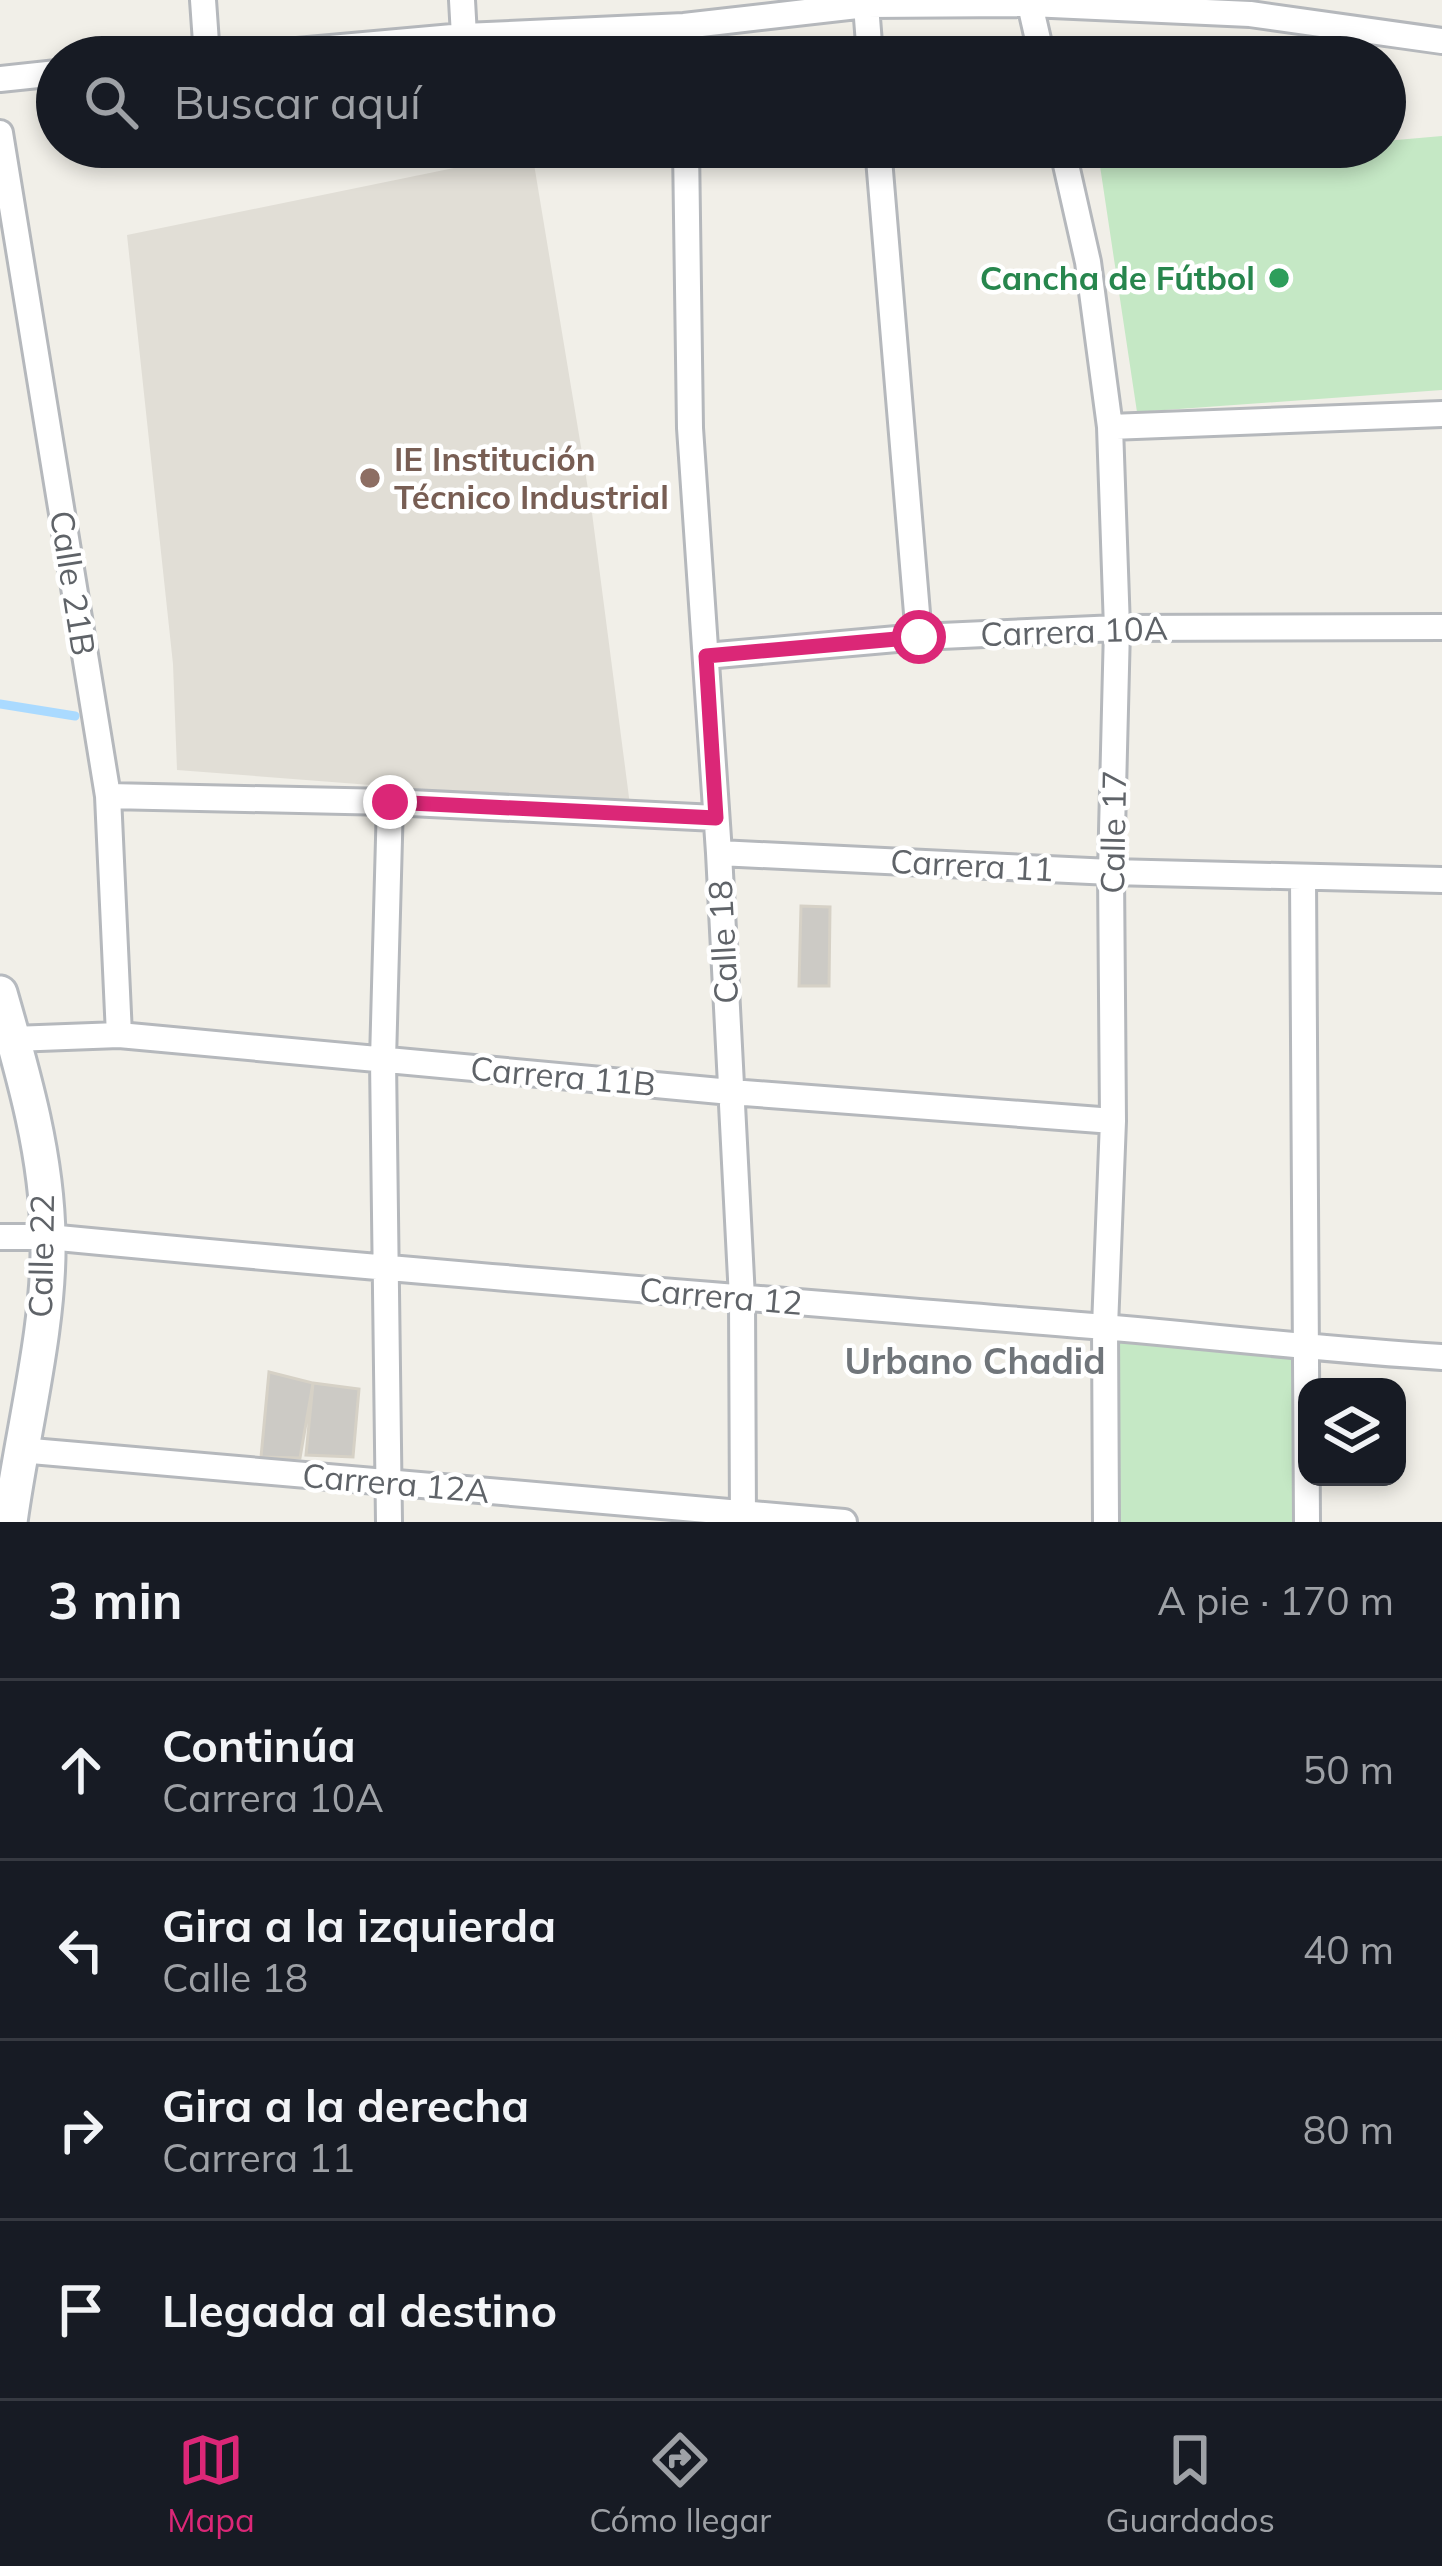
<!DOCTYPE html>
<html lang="es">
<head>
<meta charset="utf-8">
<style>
	body { margin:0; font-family:Mulish,sans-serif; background:#20242c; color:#f1f3f6 }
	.controls { position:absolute; right:36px; bottom:36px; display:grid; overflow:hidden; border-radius:24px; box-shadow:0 6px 18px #0003 }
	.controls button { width:108px; height:108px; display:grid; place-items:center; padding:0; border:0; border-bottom:3px solid #363941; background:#171b24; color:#f1f3f6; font:60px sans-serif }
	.stop { position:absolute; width:36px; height:36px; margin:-27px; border:9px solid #db2777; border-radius:50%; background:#fff }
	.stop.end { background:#db2777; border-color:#fff; box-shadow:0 3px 12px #0008 }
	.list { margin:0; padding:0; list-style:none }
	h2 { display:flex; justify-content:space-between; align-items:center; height:156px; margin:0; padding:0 48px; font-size:51px }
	h2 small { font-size:39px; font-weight:400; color:#9ea1a6 }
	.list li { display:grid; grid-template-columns:78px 1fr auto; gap:36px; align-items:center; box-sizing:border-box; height:180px; padding:0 48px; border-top:3px solid #363941 }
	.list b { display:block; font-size:45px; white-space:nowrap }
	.list p { margin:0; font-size:39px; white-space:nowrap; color:#9ea1a6 }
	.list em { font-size:39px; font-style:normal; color:#9ea1a6 }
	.icon { flex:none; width:66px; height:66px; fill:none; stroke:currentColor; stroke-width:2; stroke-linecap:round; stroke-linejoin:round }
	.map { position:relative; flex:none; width:1442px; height:1522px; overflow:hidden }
	.search { position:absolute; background:#171b24; box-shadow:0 6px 18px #0003; left:36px; right:36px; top:36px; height:132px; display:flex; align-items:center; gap:30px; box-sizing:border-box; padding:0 42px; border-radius:66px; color:#9ea1a6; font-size:45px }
	.sheet { height:876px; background:#171b24 }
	nav { display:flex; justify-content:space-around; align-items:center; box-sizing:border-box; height:168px; border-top:3px solid #363941; background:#171b24; font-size:33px; color:#9ea1a6 }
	nav a { display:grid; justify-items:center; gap:6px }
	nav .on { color:#db2777 }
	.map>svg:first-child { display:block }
	.education { fill:#e1ded6 }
	.green { fill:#c5e8c5 }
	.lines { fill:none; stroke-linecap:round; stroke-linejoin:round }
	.stream { stroke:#aadaff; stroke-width:9 }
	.building { fill:#cccac5; stroke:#d6d1c6; stroke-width:3 }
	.street-casing { stroke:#b5b8bc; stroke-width:30 }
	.secondary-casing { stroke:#b6babf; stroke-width:39 }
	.street { stroke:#fff; stroke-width:24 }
	.secondary { stroke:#fff; stroke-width:33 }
	.route { stroke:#db2777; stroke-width:15 }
	.leisure-dot { fill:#2e9e5b; stroke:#fff; stroke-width:4.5 }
	.education-dot { fill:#8d6e63; stroke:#fff; stroke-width:4.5 }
	.labels { text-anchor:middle; stroke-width:9; stroke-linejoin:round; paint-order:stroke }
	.leisure-label { font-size:33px; font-weight:bold; fill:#27864d; stroke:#fff; text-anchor:end }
	.education-label { font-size:33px; font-weight:bold; fill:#785e54; stroke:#fff; text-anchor:start }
	.street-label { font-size:33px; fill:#5f6368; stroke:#fff }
	.neighbourhood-label { font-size:36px; font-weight:bold; fill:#70757a; stroke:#fff }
</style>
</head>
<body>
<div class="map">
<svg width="1442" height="1522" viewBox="0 0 1442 1522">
	<rect width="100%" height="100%" fill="#f1efe8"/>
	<path class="education" d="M532,152L592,513L630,805L177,770L173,664L127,235Z"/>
	<path class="green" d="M1442,136V390L1137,412L1100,166L1312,147H1385V141Z
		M1105,1327L1304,1349L1307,1522H1106Z"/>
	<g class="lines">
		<path class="stream" d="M0,704L75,716"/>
	</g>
	<path class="building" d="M801,906L830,907L829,986H799Z
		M269,1372L313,1383L300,1458L261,1457Z
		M313,1383L359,1389L353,1457L306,1455Z"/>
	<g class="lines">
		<g class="street-casing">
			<path id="street" d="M203,0L207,57
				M462,0L464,36
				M1029,0L1042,57
				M866,5L870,57
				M684,26V57
				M228,57L464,36L684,26L866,5L1030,4L1250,14L1442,41
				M0,79L57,73
				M0,133L108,796L119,1035
				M686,147L690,428L719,853L742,1298L743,1522
				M878,147L919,637
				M1062,147L1088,262L1110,427L1117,628L1111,872L1113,1121L1105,1327L1106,1522
				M1110,427L1442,414
				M706,656L919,637L1117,628L1442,627
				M108,796L390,802L716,818
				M719,853L1111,872L1442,880
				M1303,878L1307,1522
				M13,1039L119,1035L731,1092L1113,1121
				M0,1237H48C380,1269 712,1295 1044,1322C1177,1332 1309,1349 1442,1357
				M20,1450L844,1522
				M389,1522L383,1060L390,802"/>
		</g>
		<g class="secondary-casing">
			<path id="secondary" d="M0,993C23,1073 47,1154 48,1238C50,1328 22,1432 10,1522"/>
		</g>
		<use href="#street" class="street"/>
		<use href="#secondary" class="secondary"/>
	</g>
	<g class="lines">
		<path class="route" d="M390,802L716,818L706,656L919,637"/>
	</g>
	<circle class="leisure-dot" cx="1279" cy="278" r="12"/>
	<circle class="education-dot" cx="370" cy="478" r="12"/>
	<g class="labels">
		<g class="leisure-label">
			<text x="1255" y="290">Cancha de Fútbol</text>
		</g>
		<g class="education-label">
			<text x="394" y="471">IE Institución<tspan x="394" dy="38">Técnico Industrial</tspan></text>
		</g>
		<g class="street-label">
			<text transform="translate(73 583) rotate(81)" y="12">Calle 21B</text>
			<text transform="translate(1074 631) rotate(-2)" y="12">Carrera 10A</text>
			<text transform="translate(1113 832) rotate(-89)" y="12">Calle 17</text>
			<text transform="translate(972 865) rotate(3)" y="12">Carrera 11</text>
			<text transform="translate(723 942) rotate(-93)" y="12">Calle 18</text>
			<text transform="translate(563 1076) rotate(5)" y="12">Carrera 11B</text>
			<text transform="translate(41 1256) rotate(-89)" y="12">Calle 22</text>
			<text transform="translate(721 1296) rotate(5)" y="12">Carrera 12</text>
			<text transform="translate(396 1483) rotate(5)" y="12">Carrera 12A</text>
		</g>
		<g class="neighbourhood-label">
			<text x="975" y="1374">Urbano Chadid</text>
		</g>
	</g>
</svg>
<div class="controls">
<button><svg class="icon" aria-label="layers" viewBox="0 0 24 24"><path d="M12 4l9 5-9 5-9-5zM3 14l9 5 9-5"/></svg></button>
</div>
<div class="stop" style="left:919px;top:637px"></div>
<div class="stop end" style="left:390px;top:802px"></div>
<div class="search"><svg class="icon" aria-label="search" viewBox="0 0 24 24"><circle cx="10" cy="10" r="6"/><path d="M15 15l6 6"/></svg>Buscar aquí</div>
</div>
<section class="sheet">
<h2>3 min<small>A pie · 170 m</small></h2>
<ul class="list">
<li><svg class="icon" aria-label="ahead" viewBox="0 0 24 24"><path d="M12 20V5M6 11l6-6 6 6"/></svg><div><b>Continúa</b><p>Carrera 10A</p></div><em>50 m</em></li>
<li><svg class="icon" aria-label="left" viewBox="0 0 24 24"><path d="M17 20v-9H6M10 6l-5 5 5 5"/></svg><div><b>Gira a la izquierda</b><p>Calle 18</p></div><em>40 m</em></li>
<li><svg class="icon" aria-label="right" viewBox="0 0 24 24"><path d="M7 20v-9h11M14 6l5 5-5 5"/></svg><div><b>Gira a la derecha</b><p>Carrera 11</p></div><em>80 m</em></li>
<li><svg class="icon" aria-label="arrive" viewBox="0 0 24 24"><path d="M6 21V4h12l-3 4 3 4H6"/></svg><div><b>Llegada al destino</b></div></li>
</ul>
</section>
<nav>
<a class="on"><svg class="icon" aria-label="map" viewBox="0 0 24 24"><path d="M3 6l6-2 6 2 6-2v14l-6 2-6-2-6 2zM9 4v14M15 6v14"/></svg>Mapa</a>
<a><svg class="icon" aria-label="directions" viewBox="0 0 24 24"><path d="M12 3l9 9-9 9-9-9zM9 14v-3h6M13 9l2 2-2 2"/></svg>Cómo llegar</a>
<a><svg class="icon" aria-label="saved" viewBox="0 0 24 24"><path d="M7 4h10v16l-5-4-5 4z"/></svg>Guardados</a>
</nav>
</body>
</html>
